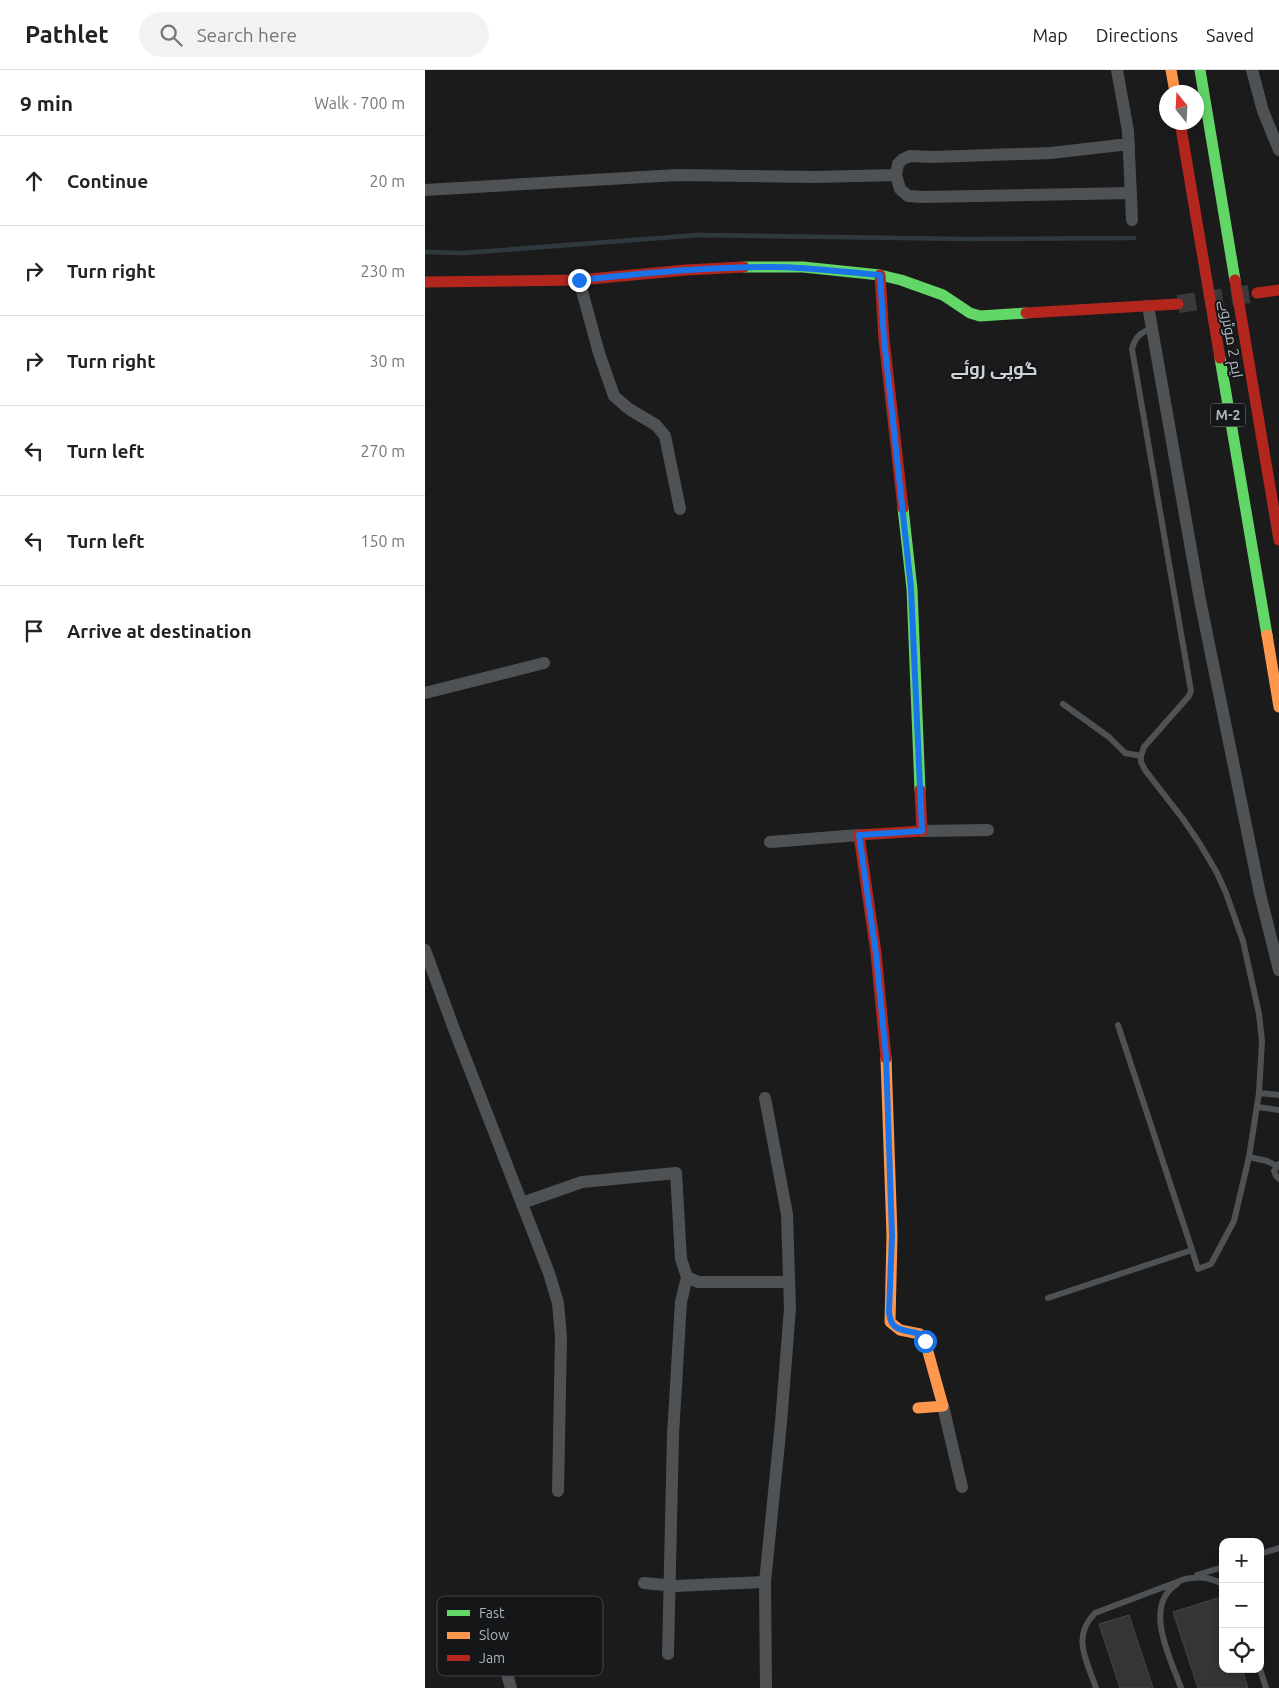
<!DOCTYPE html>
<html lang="en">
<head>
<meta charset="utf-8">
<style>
	body { margin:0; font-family:Ubuntu,Cairo,sans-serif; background:#f2f2f2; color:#222 }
	.controls { position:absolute; right:15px; bottom:15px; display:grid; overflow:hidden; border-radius:10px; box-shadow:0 2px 12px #0003 }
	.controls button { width:45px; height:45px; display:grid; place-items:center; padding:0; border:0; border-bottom:1px solid #e0e0e0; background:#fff; color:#222; font:25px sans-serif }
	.compass { position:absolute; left:734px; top:15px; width:45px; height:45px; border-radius:50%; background:#fff; box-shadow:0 2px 12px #0003; rotate:342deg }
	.stop { position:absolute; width:15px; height:15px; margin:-11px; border:4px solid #1a73e8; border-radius:50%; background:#fff }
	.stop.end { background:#1a73e8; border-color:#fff; box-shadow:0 1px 5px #0008 }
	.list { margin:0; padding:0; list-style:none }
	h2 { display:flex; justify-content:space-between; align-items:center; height:65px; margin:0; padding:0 20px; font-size:21px }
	h2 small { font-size:16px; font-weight:400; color:#767676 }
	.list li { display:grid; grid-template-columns:32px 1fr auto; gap:15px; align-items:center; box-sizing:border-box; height:90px; padding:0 20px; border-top:1px solid #e0e0e0 }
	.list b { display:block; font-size:19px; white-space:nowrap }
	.list em { font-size:16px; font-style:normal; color:#767676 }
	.icon { flex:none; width:28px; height:28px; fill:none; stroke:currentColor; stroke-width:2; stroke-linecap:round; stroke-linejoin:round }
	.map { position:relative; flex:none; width:854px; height:1618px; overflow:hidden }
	header { display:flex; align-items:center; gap:30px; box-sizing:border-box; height:70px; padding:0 25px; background:#fff; border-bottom:1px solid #e0e0e0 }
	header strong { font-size:24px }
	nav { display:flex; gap:28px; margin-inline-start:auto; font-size:18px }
	.search { width:350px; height:45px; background:#f2f2f2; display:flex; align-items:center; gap:12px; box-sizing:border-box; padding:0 18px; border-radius:28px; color:#767676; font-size:19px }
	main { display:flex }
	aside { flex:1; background:#fff }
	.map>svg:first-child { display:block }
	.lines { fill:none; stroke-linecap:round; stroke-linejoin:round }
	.stream { stroke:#2e393e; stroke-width:4.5 }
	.building { fill:#343536; stroke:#444648 }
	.secondary-tunnel { stroke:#383a3c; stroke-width:18; stroke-dasharray:18 9; stroke-linecap:butt }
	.lane { stroke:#4f5255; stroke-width:6 }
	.street { stroke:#4f5255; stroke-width:12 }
	.fast { stroke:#63d668; stroke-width:11 }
	.slow { stroke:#ff974d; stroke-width:11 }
	.jam { stroke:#b3261e; stroke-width:11 }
	.route { stroke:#1a73e8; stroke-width:6 }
	.labels { text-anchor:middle; stroke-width:4; stroke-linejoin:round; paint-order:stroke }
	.shield { fill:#151618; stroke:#7f858b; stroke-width:1 }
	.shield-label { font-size:14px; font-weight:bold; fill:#adb4bc }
	.street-label { font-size:15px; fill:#adb4bc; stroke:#151618 }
	.quarter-label { font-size:18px; font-weight:bold; fill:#ced2d8; stroke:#151618 }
	.key { fill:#151618; stroke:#434549; stroke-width:1 }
	.key-label { font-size:14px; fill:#adb4bc }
</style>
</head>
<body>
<header>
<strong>Pathlet</strong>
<div class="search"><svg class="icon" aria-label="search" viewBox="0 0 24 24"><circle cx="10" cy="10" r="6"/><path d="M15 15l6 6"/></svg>Search here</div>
<nav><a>Map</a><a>Directions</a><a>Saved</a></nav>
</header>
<main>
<aside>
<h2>9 min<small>Walk · 700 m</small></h2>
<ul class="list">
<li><svg class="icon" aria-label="ahead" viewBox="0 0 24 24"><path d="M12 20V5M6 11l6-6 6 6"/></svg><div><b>Continue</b></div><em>20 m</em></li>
<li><svg class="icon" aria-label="right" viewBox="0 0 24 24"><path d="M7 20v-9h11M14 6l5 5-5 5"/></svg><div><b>Turn right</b></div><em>230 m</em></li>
<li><svg class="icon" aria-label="right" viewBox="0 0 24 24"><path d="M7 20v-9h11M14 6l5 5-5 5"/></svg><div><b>Turn right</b></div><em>30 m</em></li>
<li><svg class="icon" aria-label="left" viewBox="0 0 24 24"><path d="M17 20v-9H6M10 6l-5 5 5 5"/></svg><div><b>Turn left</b></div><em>270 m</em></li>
<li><svg class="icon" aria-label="left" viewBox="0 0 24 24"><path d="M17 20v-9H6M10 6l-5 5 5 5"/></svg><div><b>Turn left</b></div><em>150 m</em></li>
<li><svg class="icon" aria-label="arrive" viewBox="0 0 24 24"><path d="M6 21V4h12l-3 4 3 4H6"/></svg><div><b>Arrive at destination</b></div></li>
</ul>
</aside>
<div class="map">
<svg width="854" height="1618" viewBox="0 0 854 1618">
	<rect width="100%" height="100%" fill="#1b1b1c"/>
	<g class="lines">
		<path class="stream" d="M0,182L39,183L274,165L544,169L709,168"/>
	</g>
	<path class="building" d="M793,1528L798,1541V1599H817L823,1618H773L748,1542Z
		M704,1545L728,1618H695L674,1554Z"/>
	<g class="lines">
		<path class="secondary-tunnel" d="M753,234L824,224"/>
		<path class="lane" d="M638,634L684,667L700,683L716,686L719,677L764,626L766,621L707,279C710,267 715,263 727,258
			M693,955L767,1180
			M834,1023L854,1025
			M833,1037L854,1040
			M824,1087L842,1091L852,1096
			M854,1094L849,1101L851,1106L854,1109
			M623,1228L767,1180L773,1199L786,1194L809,1151L824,1087L834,1023L837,971L834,944L818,871L801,823L792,803L775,774L758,749L720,700L716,692V686
			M835,1484L854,1478
			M772,1505L798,1497
			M752,1514C717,1536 746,1589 756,1618
			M835,1599L841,1618
			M671,1618C662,1591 646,1567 670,1543L760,1509C774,1506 784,1507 798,1514"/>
		<path class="street" d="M692,0L703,61L707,150
			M827,0L838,41L854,80
			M704,74L626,83L508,87L485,86L478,89L473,94L471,105L475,119L483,126L498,127L706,123
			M0,120L252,105L390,107L471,105
			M154,210L174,283L189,326L204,339L231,355L240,366L255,439
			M723,236L775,530L835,824L854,900
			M0,623L119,593
			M497,761L563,760
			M345,772L434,765
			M0,880L29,959L124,1203L133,1233L136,1267L133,1421
			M340,1028L362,1144L365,1238L356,1353L340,1512L341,1618
			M97,1133L157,1112L251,1103L256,1189L262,1207L273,1212H364
			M518,1336L537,1417
			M219,1513L250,1516L340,1512
			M71,1566L86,1618
			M243,1584L248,1365L256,1232L262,1207
			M81,1599L162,1574"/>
		<path class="fast" d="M775,0L810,210
			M319,197H378L455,205L476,210L518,225L545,243L555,246L601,243
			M795,288L842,565
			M478,438L487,519L495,720"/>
		<path class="slow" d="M746,0L750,22
			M842,565L854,637
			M461,988L467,1166L465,1252L475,1260L495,1264L500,1271L518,1336L493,1338"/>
		<path class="jam" d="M755,52L795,288
			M455,205L459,269L478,438
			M810,210L854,470
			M0,212L154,210L261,200L319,197
			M832,223L854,220
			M601,243L753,234
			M461,988L451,883L434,765L497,761L495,720"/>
	</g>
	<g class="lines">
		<path class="route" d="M154,210C216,204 278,197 341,197C379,196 417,202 455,205L459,269L486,518L497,761L434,765L451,884L461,986L467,1166L464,1242C466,1263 479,1259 495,1264L500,1271"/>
	</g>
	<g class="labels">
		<rect class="shield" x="785.5" y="333.5" width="35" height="23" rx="4"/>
		<g class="shield-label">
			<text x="803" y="350">M-2</text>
		</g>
		<g class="street-label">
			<text transform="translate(806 269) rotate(80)" y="5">ایم 2 موٹروے</text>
		</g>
		<g class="quarter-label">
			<text x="569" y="305">گوپی روئے</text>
		</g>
	</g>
	<rect x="12" y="1526" width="166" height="80" rx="8" class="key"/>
	<rect x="22" y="1540" width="23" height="6" fill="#63d668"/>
	<rect x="22" y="1562" width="23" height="7" fill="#ff974d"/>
	<rect x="22" y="1585" width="23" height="6" fill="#b3261e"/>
	<g class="key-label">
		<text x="54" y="1548">Fast</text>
		<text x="54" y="1570">Slow</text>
		<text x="54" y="1593">Jam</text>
	</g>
</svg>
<div class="controls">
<button>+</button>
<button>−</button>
<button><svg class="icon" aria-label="locate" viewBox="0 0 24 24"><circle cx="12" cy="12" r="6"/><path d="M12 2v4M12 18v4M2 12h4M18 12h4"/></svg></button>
</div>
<svg class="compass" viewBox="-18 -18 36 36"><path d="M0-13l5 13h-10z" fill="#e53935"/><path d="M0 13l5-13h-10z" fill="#767676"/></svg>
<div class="stop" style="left:500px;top:1271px"></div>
<div class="stop end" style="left:154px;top:210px"></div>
</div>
</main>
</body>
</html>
